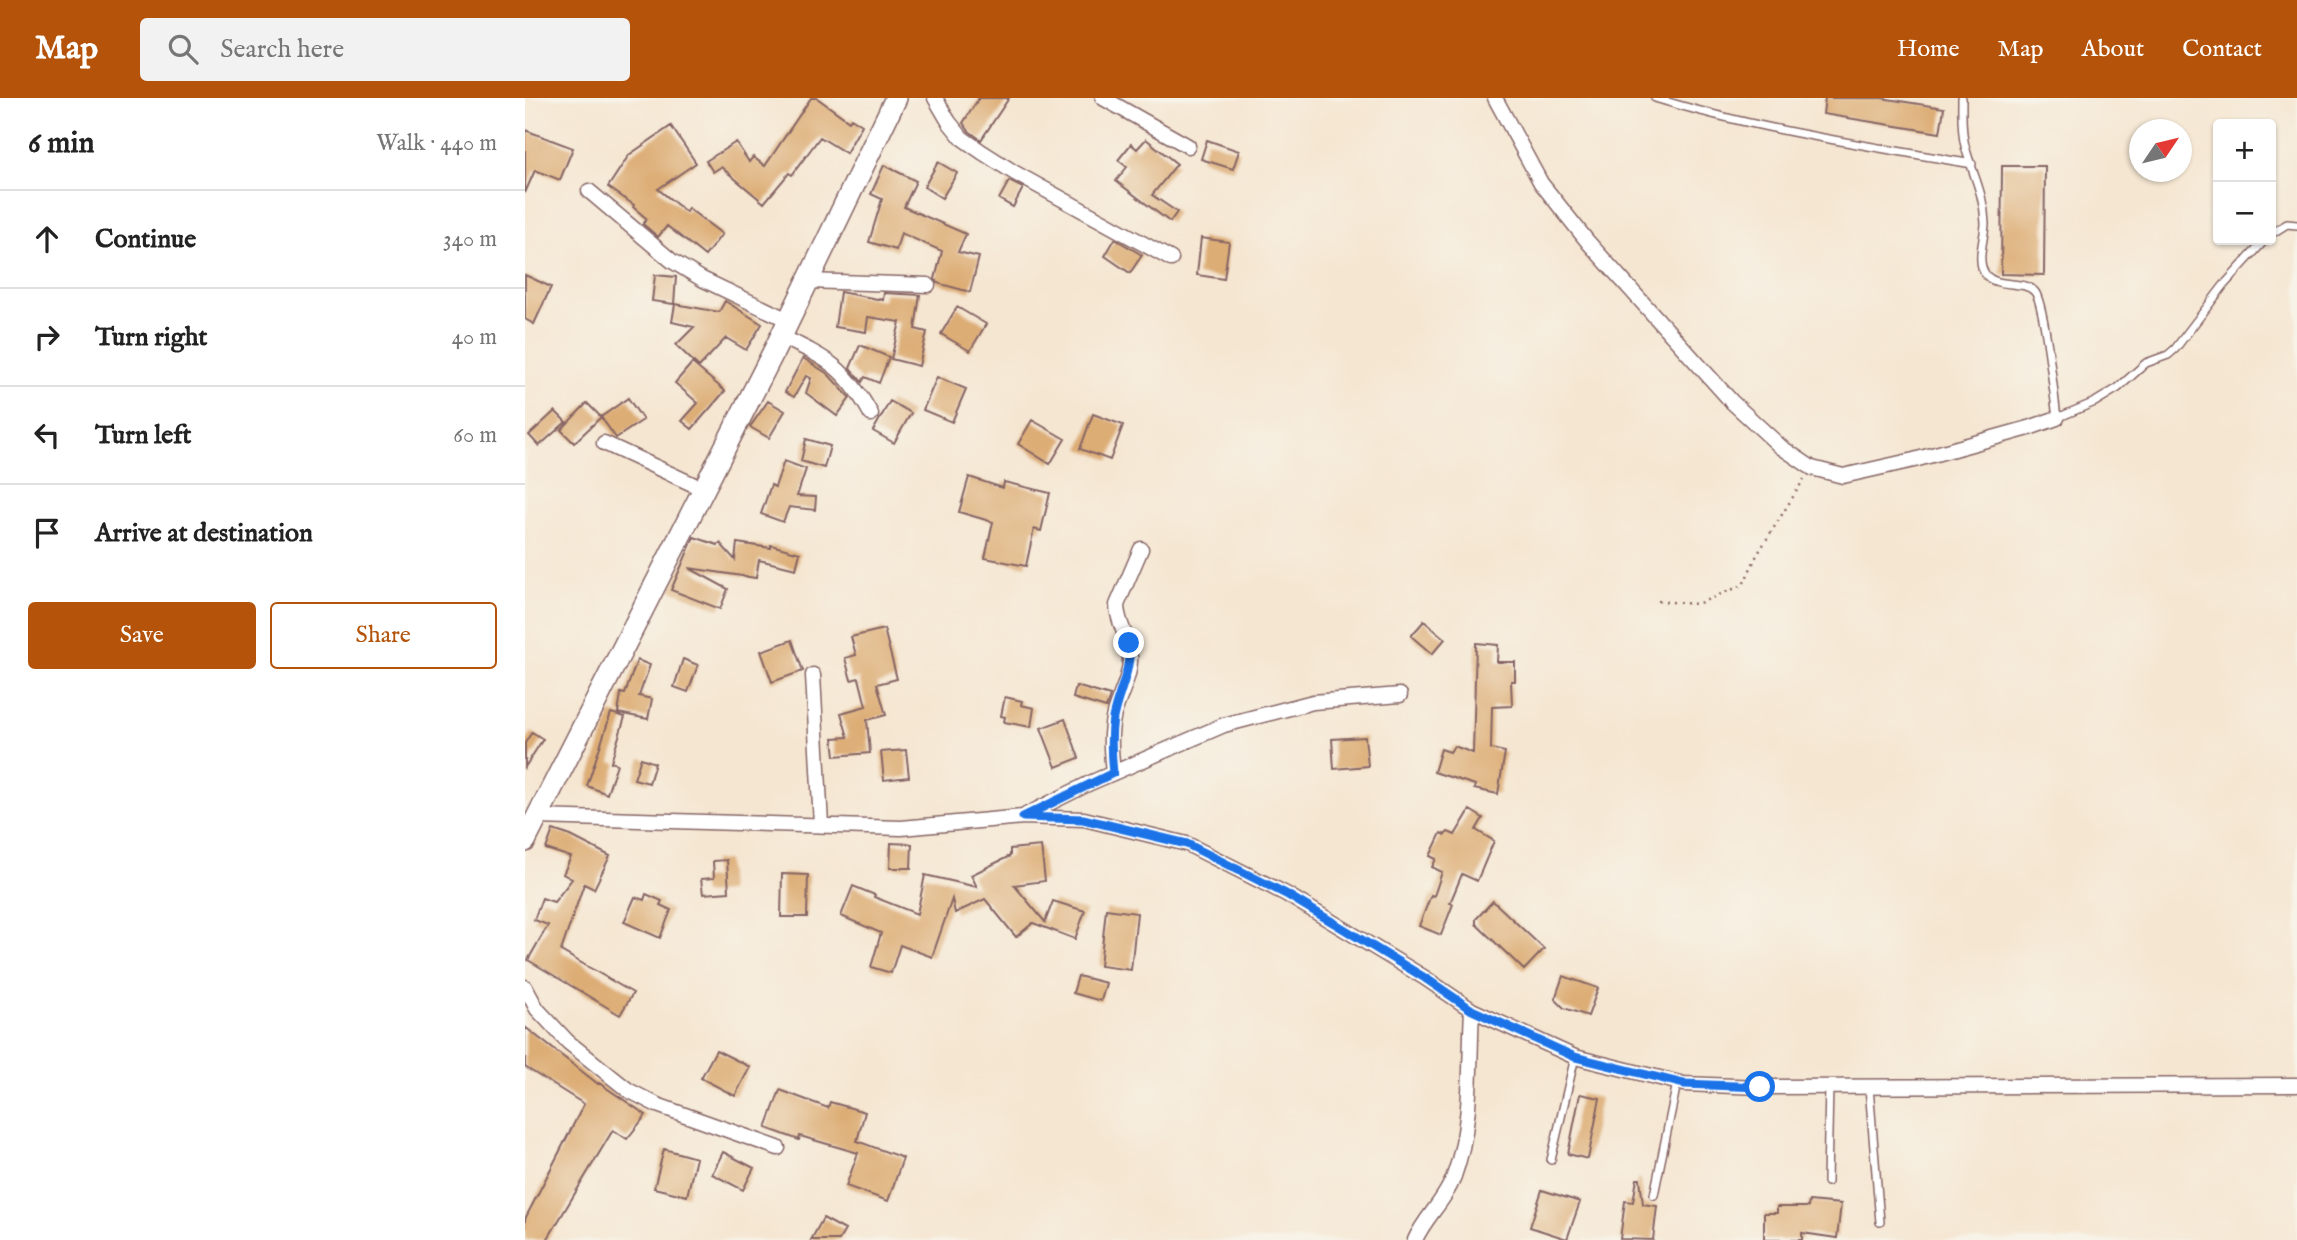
<!DOCTYPE html>
<html lang="en">
<head>
<meta charset="utf-8">
<style>
	body { margin:0; font-family:"IM FELL English",serif; background:#f2f2f2; color:#222 }
	.controls { position:absolute; right:21px; top:21px; display:grid; overflow:hidden; border-radius:7px; box-shadow:0 2px 5px #0004 }
	.controls button { width:63px; height:63px; display:grid; place-items:center; padding:0; border:0; border-bottom:2px solid #e0e0e0; background:#fff; color:#222; font:35px sans-serif }
	.compass { position:absolute; left:1604px; top:21px; width:63px; height:63px; border-radius:50%; background:#fff; box-shadow:0 2px 5px #0004; rotate:55deg }
	.stop { position:absolute; width:21px; height:21px; margin:-16px; border:5px solid #1a73e8; border-radius:50%; background:#fff }
	.stop.end { background:#1a73e8; border-color:#fff; box-shadow:0 2px 7px #0008 }
	.list { margin:0; padding:0; list-style:none }
	h2 { display:flex; justify-content:space-between; align-items:center; height:91px; margin:0; padding:0 28px; font-size:30px }
	h2 small { font-size:23px; font-weight:400; color:#767676 }
	.list li { display:grid; grid-template-columns:46px 1fr auto; gap:21px; align-items:center; box-sizing:border-box; height:98px; padding:0 28px; border-top:2px solid #e0e0e0 }
	.list b { display:block; font-size:26px; white-space:nowrap }
	.list em { font-size:23px; font-style:normal; color:#767676 }
	.actions { display:flex; gap:14px; padding:21px 28px }
	.actions a { flex:1; padding:16px 0; border:2px solid #b45309; border-radius:7px; text-align:center; font-size:24px; color:#b45309 }
	.actions .main { background:#b45309; color:#fff }
	.icon { flex:none; width:38px; height:38px; fill:none; stroke:currentColor; stroke-width:2; stroke-linecap:round; stroke-linejoin:round }
	.map { position:relative; flex:none; width:1772px; height:1142px; overflow:hidden }
	header { display:flex; align-items:center; gap:42px; box-sizing:border-box; height:98px; padding:0 35px; background:#b45309; color:#fff }
	header strong { font-size:33px }
	nav { display:flex; gap:38px; margin-inline-start:auto; font-size:24px }
	.search { width:490px; height:63px; background:#f2f2f2; display:flex; align-items:center; gap:18px; box-sizing:border-box; padding:0 24px; border-radius:7px; color:#767676; font-size:26px }
	main { display:flex }
	aside { flex:1; background:#fff }
	.map>svg:first-child { display:block }
	.building { fill:#ddad76 }
	.lines { fill:none; stroke-linecap:round; stroke-linejoin:round }
	.service-casing { stroke:#866565; stroke-width:10 }
	.minor-casing { stroke:#866565; stroke-width:17 }
	.secondary-casing { stroke:#866565; stroke-width:24 }
	.path { stroke:#866565; stroke-width:2.5; stroke-dasharray:2 5; stroke-linecap:butt }
	.service { stroke:#fff; stroke-width:7 }
	.minor { stroke:#fff; stroke-width:14 }
	.secondary { stroke:#fff; stroke-width:21 }
	.route { stroke:#1a73e8; stroke-width:9 }
</style>
</head>
<body>
<header>
<strong>Map</strong>
<div class="search"><svg class="icon" aria-label="search" viewBox="0 0 24 24"><circle cx="10" cy="10" r="6"/><path d="M15 15l6 6"/></svg>Search here</div>
<nav><a>Home</a><a>Map</a><a>About</a><a>Contact</a></nav>
</header>
<main>
<aside>
<h2>6 min<small>Walk · 440 m</small></h2>
<ul class="list">
<li><svg class="icon" aria-label="ahead" viewBox="0 0 24 24"><path d="M12 20V5M6 11l6-6 6 6"/></svg><div><b>Continue</b></div><em>340 m</em></li>
<li><svg class="icon" aria-label="right" viewBox="0 0 24 24"><path d="M7 20v-9h11M14 6l5 5-5 5"/></svg><div><b>Turn right</b></div><em>40 m</em></li>
<li><svg class="icon" aria-label="left" viewBox="0 0 24 24"><path d="M17 20v-9H6M10 6l-5 5 5 5"/></svg><div><b>Turn left</b></div><em>60 m</em></li>
<li><svg class="icon" aria-label="arrive" viewBox="0 0 24 24"><path d="M6 21V4h12l-3 4 3 4H6"/></svg><div><b>Arrive at destination</b></div></li>
</ul>
<div class="actions"><a class="main">Save</a><a>Share</a></div>
</aside>
<div class="map">
<svg width="1772" height="1142" viewBox="0 0 1772 1142">
	<rect width="100%" height="100%" fill="#f7f3e8"/>
	<filter id="ink" filterUnits="userSpaceOnUse"><feTurbulence type="fractalNoise" baseFrequency=".0143" numOctaves="2"/><feDisplacementMap in="SourceGraphic" scale="14" xChannelSelector="R" yChannelSelector="G"/><feConvolveMatrix kernelMatrix="1 2 1 2 8 2 1 2 1" color-interpolation-filters="sRGB"/></filter>
	<filter id="wash" filterUnits="userSpaceOnUse"><feTurbulence type="fractalNoise" baseFrequency=".00686" numOctaves="4" result="noise"/><feDisplacementMap in="SourceGraphic" scale="28" xChannelSelector="R" yChannelSelector="G"/><feGaussianBlur stdDeviation="1.57" result="paint"/><feColorMatrix in="noise" values="0 0 0 0 0 0 0 0 0 0 0 0 0 0 0 0 0 1.4 0 .05"/><feComposite in="paint" operator="in"/></filter>
	<g filter="url(#wash)">
		<rect width="100%" height="100%" fill="#f5e6d1"/>
		<g id="blocks">
			<path class="building" d="M286,0H292L324,23L326,20L337,27L321,55L295,39L267,77L264,75L239,105L196,69L188,74L181,63L211,44L224,64L228,59L240,68Z
				M454,0H484L456,42L444,33L438,25Z
				M1300,0H1356L1419,10L1415,35L1298,16Z
				M146,28L171,65L133,91L161,114L163,110L197,136L180,158L142,128L133,139L118,126L122,121L108,109L109,107L83,89L104,57Z
				M0,32L48,50L35,82L10,72L0,95Z
				M621,41L652,66L627,97L652,114L645,124L591,83L602,69L593,62L606,46L612,51Z
				M682,42L714,53L708,71L676,61Z
				M413,64L432,75L417,100L399,89Z
				M359,67L391,83L379,109L441,136L433,154L454,159L445,194L412,185L410,181L417,153L376,135L371,152L344,144L357,101L346,96Z
				M1477,68H1520L1519,177L1476,176Z
				M484,83L498,90L488,109L474,101Z
				M676,140L704,144L699,181L672,177Z
				M590,141L617,157L605,175L580,158Z
				M0,177L26,189L9,226L0,221Z
				M130,177L151,179L149,206L127,203Z
				M315,194L358,202L359,195L395,197L390,231L402,234L394,268L366,261L375,224L343,219L341,234L310,229Z
				M200,203L237,226L221,252L201,240L174,269L151,247L169,229L147,224L150,206L194,214Z
				M432,209L461,226L445,253L416,236Z
				M335,247L364,259L354,285L340,279L337,284L325,270Z
				M278,260L303,276L325,300L312,318L281,295L286,280L281,278L269,299L260,294Z
				M167,265L200,293L167,331L157,323L173,305L150,285Z
				M412,279L441,291L427,324L398,312Z
				M103,300L118,322L91,340L76,319Z
				M243,303L260,313L244,340L225,329Z
				M365,303L386,315L369,345L348,333Z
				M62,305L76,319L49,345L36,332Z
				M30,313L41,324L14,348L4,337Z
				M568,316L598,327L585,362L555,351Z
				M507,322L540,341L525,366L493,346Z
				M281,341L305,348L299,370L276,363Z
				M259,363L281,371L272,398L291,399L290,412L264,409L258,424L236,416L246,387L250,389Z
				M444,379L478,390L479,384L525,395L516,433L509,431L501,468L460,460L468,424L434,414Z
				M169,439L193,447L195,445L210,462L212,445L246,450V447L275,455L271,471L234,462L231,480L164,470L203,491L195,511L146,492Z
				M899,523L920,541L907,556L886,538Z
				M359,531L372,581L352,586L361,617L342,622L345,655L310,658L308,640L323,639L316,615L341,608L334,580L326,582L320,560L331,557L326,539Z
				M267,542L278,573L247,584L236,553Z
				M951,545L973,547L972,564H990V583H986L987,608L967,609L966,651L980,654L973,696L949,691L950,687L909,674L916,651L925,654L929,648L948,655Z
				M158,561L173,567L163,594L149,589Z
				M112,562L125,567L114,598L127,601L123,621L93,615L96,595L100,596Z
				M551,588L585,598L581,610L548,600Z
				M480,599L497,603L496,607L509,610L506,629L479,624L480,619L476,618Z
				M86,615L100,619L86,664L92,666L82,696L62,688Z
				M540,621L554,660L531,669L516,630Z
				M7,634L18,641L0,669V645Z
				M840,639L843,668L809,671L807,641Z
				M381,652L384,679L359,682L356,654Z
				M116,660L130,665L124,685L109,681Z
				M945,712L958,720L951,732L969,743L952,783L937,776L925,805L928,806L916,837L894,828L906,797L909,798L917,774L907,769L911,761L905,758L916,735L920,737L923,734L930,737Z
				M28,732L46,738L85,758L69,791L59,786L36,853L108,895L95,917L3,862L23,827L9,822L17,800L29,804L47,781L38,776L46,759L21,751Z
				M366,745L387,746L386,770H365Z
				M516,748L520,783L489,787L520,824L528,803L560,813L550,841L508,825L491,839L460,801L430,815L427,801L407,859L375,847L366,875L346,869L356,835L316,818L328,788L350,797L349,799L392,816L400,777L452,789L446,777L485,758V751Z
				M202,762L204,794L178,796L176,781L189,780L188,763Z
				M257,776L283,777L282,819H256Z
				M121,796L137,803L135,807L146,812L135,840L99,824L110,799L119,802Z
				M968,803L1019,851L999,872L951,826V821Z
				M581,811L612,815L606,872L575,868Z
				M553,878L581,885L576,903L548,895Z
				M1038,878L1073,890L1063,918L1039,910L1030,901Z
				M0,929L73,986L74,985L121,1017L102,1041L88,1032L22,1142H0V1121L59,1006L0,969Z
				M191,952L225,969L210,998L176,980Z
				M255,992L303,1010L305,1004L340,1014L332,1043L378,1060L363,1103L321,1088L333,1055L275,1038L274,1042L241,1030Z
				M1055,996L1075,1000L1063,1061L1043,1056Z
				M139,1051L171,1060L162,1098L129,1090Z
				M198,1054L229,1070L218,1092L187,1076Z
				M1112,1081H1115L1118,1106L1132,1108L1128,1142L1095,1141L1100,1103L1108,1104Z
				M1017,1092L1055,1104L1042,1141L1005,1129Z
				M1284,1103L1316,1106L1312,1140L1277,1135V1142H1239V1115H1252V1109H1283Z
				M298,1120L320,1132L314,1142H286Z"/>
		</g>
	</g>
	<g filter="url(#ink)">
		<use href="#blocks" fill-opacity="0" stroke="#866565" stroke-width="2"/>
		<g class="lines">
			<g class="service-casing">
				<path id="service" d="M1130,0C1233,32 1340,47 1447,66
					M1437,0C1437,16 1436,32 1440,48C1447,75 1459,95 1460,125C1460,140 1450,164 1461,177C1473,191 1499,181 1510,194C1520,208 1529,297 1532,320L1570,304L1593,290L1621,265L1643,257L1650,251L1699,187L1740,142
					M1746,136L1762,126L1772,127
					M1344,989L1355,1124
					M1026,1062L1050,959
					M1302,1084L1304,988
					M1129,1097L1152,985"/>
			</g>
			<g class="minor-casing">
				<path id="minor" d="M410,0L424,24L437,40L457,54L490,75L646,161
					M578,0L663,48
					M970,0L1016,85L1063,144L1207,304L1256,349L1287,370L1318,378L1389,362L1504,330L1532,320
					M64,93L147,163L177,181L263,222
					M282,183L403,187
					M255,238C303,261 320,269 346,316
					M79,345L178,391
					M288,577L296,727
					M588,675C586,655 584,636 589,616C594,598 606,578 605,559C605,540 592,526 592,507L616,451
					M501,717L565,685L699,627L788,604L875,597
					M13,719L376,730L498,719L559,721L662,746L761,796L900,880L947,912L1050,959L1159,986L1235,989L1772,987
					M0,889L12,911L43,944L103,992L132,1007L253,1050
					M890,1142C900,1119 921,1102 929,1078C948,1026 944,966 947,912"/>
			</g>
			<g class="secondary-casing">
				<path id="secondary" d="M0,743L250,251L371,0"/>
			</g>
			<path class="path" d="M1133,503L1172,506L1218,487L1232,457L1279,381"/>
			<use href="#service" class="service"/>
			<use href="#minor" class="minor"/>
			<use href="#secondary" class="secondary"/>
		</g>
	</g>
	<g class="lines" filter="url(#ink)">
		<path class="route" d="M604,545C607,572 593,594 588,620C585,639 586,656 588,675L498,719L558,721L662,746L761,796L900,880L947,912L1050,959L1159,986L1235,989"/>
	</g>
</svg>
<div class="controls">
<button>+</button>
<button>−</button>
</div>
<svg class="compass" viewBox="-18 -18 36 36"><path d="M0-13l5 13h-10z" fill="#e53935"/><path d="M0 13l5-13h-10z" fill="#767676"/></svg>
<div class="stop" style="left:1235px;top:989px"></div>
<div class="stop end" style="left:604px;top:545px"></div>
</div>
</main>
</body>
</html>
